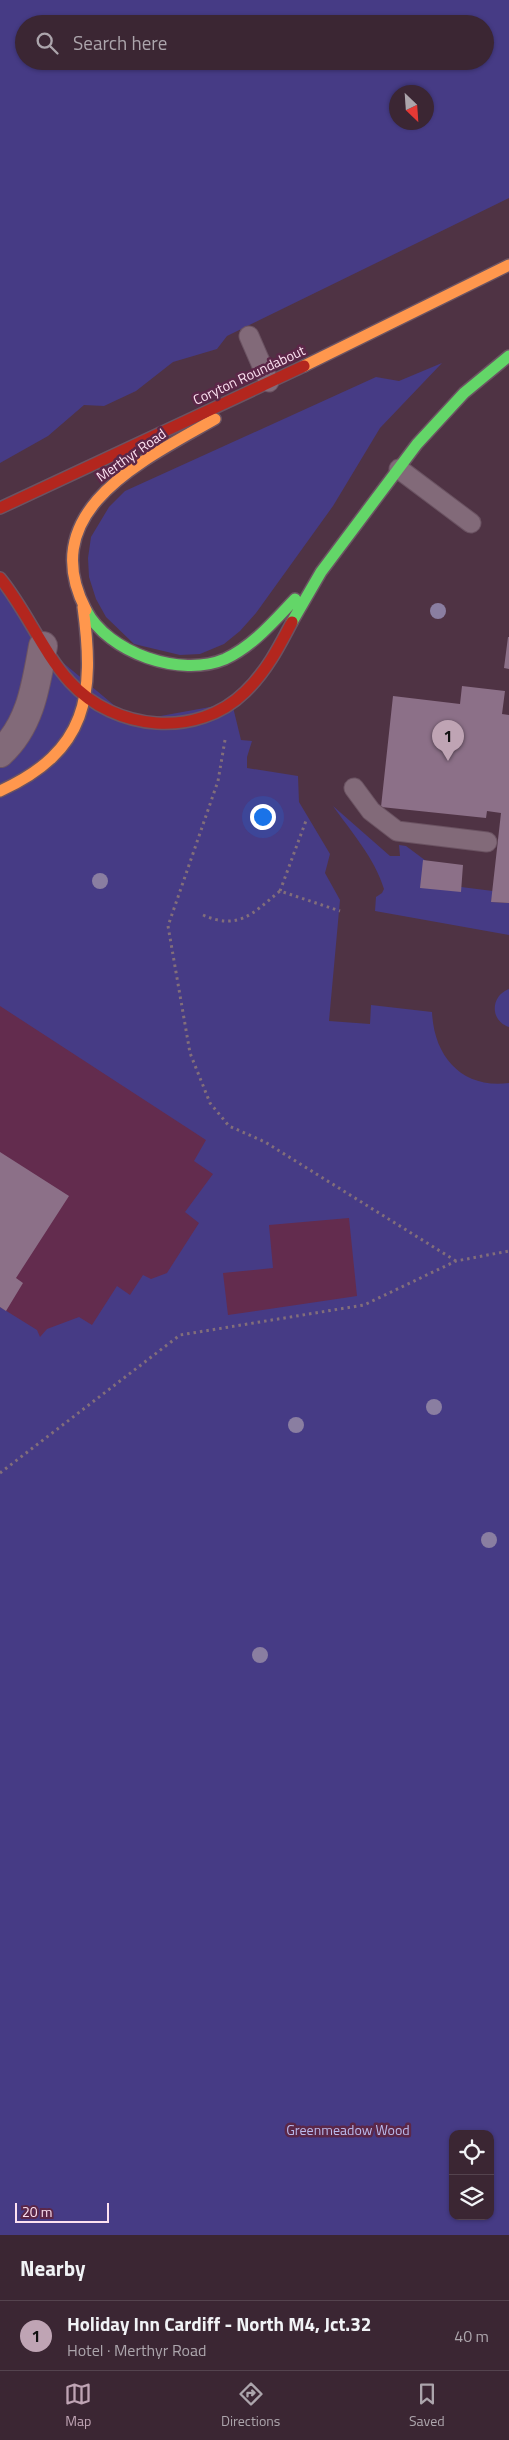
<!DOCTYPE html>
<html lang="en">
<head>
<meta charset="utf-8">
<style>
	body { margin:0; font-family:"Titillium Web",sans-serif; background:#422e3b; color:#f1f3f6 }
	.controls { position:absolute; right:15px; bottom:15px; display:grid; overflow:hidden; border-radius:10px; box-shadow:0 1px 4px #0004 }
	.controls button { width:45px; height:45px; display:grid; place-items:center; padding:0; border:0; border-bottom:1px solid #54434e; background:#3b2633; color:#f1f3f6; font:25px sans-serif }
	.compass { position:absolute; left:389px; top:85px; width:45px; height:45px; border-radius:50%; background:#3b2633; box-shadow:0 1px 4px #0004; rotate:155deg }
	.scale { position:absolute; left:15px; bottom:12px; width:94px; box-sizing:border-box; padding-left:5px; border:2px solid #fce1f0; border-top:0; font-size:14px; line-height:18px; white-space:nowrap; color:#fce1f0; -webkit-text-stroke:4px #5b2748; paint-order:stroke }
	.you { position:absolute; left:262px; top:816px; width:18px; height:18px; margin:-12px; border:4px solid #fff; border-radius:50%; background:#1a73e8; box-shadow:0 0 0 8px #1a73e833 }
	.badge { display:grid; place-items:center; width:32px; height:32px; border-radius:50%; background:#bfa4b4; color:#111; font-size:16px; font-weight:700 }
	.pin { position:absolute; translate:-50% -41px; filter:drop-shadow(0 1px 2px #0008) }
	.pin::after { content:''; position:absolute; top:26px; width:18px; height:15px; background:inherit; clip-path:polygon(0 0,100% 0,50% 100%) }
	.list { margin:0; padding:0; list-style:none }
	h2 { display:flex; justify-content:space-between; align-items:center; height:65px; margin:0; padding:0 20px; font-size:21px }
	h2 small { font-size:16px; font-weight:400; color:#aca5ac }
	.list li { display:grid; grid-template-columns:32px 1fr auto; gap:15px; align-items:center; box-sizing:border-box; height:70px; padding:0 20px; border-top:1px solid #54434e }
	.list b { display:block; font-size:19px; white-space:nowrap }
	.list p { margin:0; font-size:16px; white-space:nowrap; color:#aca5ac }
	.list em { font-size:16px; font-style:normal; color:#aca5ac }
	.icon { flex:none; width:28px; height:28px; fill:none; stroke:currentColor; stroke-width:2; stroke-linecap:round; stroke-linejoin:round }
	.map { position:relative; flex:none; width:509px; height:2235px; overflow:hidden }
	.search { position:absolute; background:#3b2633; box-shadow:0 1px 4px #0004; left:15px; right:15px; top:15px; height:55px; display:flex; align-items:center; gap:12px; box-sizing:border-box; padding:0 18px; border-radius:28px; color:#aca5ac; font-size:19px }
	.sheet { height:135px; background:#3b2633 }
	nav { display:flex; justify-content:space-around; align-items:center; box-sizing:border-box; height:70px; border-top:1px solid #54434e; background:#3b2633; font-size:14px; color:#aca5ac }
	nav a { display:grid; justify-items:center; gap:2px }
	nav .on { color:#bfa4b4 }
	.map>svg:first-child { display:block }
	.built { fill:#632c4e }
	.green { fill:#463b85; fill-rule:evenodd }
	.building { fill:#8c7088 }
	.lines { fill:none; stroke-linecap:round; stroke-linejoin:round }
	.lane-casing { stroke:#6b5362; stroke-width:21 }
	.street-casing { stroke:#6b5362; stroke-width:30 }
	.fast-casing { stroke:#6b5362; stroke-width:14 }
	.slow-casing { stroke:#6b5362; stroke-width:14 }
	.jam-casing { stroke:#6b5362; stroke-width:14 }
	.path { stroke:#826e7a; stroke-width:3; stroke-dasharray:2.5 4; stroke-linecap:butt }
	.lane { stroke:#826a79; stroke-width:19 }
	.street { stroke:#826a79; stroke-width:28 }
	.fast { stroke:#63d668; stroke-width:11 }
	.slow { stroke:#ff974d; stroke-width:11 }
	.jam { stroke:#b3261e; stroke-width:11 }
	.tree { fill:#8a7ea1 }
	.labels { text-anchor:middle; stroke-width:5; stroke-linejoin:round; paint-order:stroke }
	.street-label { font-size:14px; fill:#fce1f0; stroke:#5b2748 }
	.park-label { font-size:14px; fill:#babbed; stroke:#5b2748 }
</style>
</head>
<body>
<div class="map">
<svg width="509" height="2235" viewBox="0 0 509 2235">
	<rect width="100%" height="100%" fill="#4f3344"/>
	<path class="built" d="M0,936L357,1169L387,1294L0,1373Z"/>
	<path class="green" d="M0,0H509V198L227,336L217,349L173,362L136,391L104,406L84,405L48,436L0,463ZM24,24H485V61H24ZM396,92H426V122H396Z
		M442,363L380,428L333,506L256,613L240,631L224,644L200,654L180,655L134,644L106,617L96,599L89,577L88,558L91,537L109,507L125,491L376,377L399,381Z
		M0,578L43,646L133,721L232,703L241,740L252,741L247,757V768L298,776L299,802L330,854L325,873L340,900L329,1021L370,1024L371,1005L432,1012C434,1057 462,1089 509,1083V2235H0V1307L37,1330L40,1337L47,1329L79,1317L92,1325L117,1286L130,1295L143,1275L151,1279L167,1273L199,1223L185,1212L213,1174L194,1161L206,1140L0,1006ZM349,1218L357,1296L228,1315L223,1273L273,1268L269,1225ZM453,2134H490V2216H453Z
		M333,806L390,856H400L399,845L406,846L461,887L493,891L491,902L509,903V935L375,911L376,897L382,893L384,889C374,857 352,833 333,806Z
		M509,989V1027C490,1021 490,996 509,989Z"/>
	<path class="building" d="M508,637H509V669L504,668Z
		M462,686L505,691L502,714L509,715V903L491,902L501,813L487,811L486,818L381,807L393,696L460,704Z
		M423,860L463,865L461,892L420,888Z
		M0,1152L69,1196L16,1278L23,1283L6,1311L0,1307Z"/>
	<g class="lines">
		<g class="lane-casing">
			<path id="lane" d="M249,336L269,382
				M399,469L471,523
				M354,788L371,811L397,831L487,842"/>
		</g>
		<g class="street-casing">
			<path id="street" d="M0,753C31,725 36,684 43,646"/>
		</g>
		<g class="fast-casing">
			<path id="fast" d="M86,610C108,653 181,678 225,659C253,646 274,621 295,599
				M292,622L321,572L417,444L464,393L509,356"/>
		</g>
		<g class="slow-casing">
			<path id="slow" d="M304,366L509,265
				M86,610C34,510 144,460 215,419
				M0,791C88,751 95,695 83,607"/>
		</g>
		<g class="jam-casing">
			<path id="jam" d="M0,508L304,366
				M0,578C27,611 42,651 70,682C115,731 197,739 245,692C266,672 279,647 292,622"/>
		</g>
		<path class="path" d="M225,740L218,781L168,926L190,1053L210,1103L229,1126L265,1142L456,1261
			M280,891L307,818
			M203,915C239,931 253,913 280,891L340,911
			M0,1473L180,1335L364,1305L456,1261L509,1251"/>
		<use href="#lane" class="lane"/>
		<use href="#street" class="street"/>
		<use href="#fast" class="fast"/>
		<use href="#slow" class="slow"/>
		<use href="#jam" class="jam"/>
	</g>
	<g class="tree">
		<circle cx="438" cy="611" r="8"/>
		<circle cx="100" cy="881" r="8"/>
		<circle cx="434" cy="1407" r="8"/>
		<circle cx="296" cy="1425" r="8"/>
		<circle cx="489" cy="1540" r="8"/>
		<circle cx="260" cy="1655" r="8"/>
	</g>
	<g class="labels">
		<g class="street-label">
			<text transform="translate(249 375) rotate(-25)" y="5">Coryton Roundabout</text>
			<text transform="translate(131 455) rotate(-35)" y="5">Merthyr Road</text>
		</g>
		<g class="park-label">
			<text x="348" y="2135">Greenmeadow Wood</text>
		</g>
	</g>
</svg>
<div class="controls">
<button><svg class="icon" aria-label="locate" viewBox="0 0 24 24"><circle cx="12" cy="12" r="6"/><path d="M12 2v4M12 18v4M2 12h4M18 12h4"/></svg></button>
<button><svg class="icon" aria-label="layers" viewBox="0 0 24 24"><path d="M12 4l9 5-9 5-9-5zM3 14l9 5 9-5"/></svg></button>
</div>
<svg class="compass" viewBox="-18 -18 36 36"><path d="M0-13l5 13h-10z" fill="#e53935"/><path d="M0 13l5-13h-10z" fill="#aca5ac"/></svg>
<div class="scale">20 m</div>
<div class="you"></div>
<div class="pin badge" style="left:448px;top:761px">1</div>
<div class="search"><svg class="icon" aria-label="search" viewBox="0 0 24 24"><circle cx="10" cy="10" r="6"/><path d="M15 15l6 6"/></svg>Search here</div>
</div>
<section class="sheet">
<h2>Nearby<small></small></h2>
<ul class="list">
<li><span class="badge">1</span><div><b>Holiday Inn Cardiff - North M4, Jct.32</b><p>Hotel · Merthyr Road</p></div><em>40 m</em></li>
</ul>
</section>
<nav>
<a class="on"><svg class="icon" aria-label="map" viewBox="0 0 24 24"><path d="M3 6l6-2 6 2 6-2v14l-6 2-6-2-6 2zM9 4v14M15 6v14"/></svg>Map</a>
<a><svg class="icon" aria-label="directions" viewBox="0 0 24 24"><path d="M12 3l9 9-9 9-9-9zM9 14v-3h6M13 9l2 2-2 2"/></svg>Directions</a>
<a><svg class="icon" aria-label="saved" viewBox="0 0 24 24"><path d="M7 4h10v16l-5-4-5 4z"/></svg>Saved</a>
</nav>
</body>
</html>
